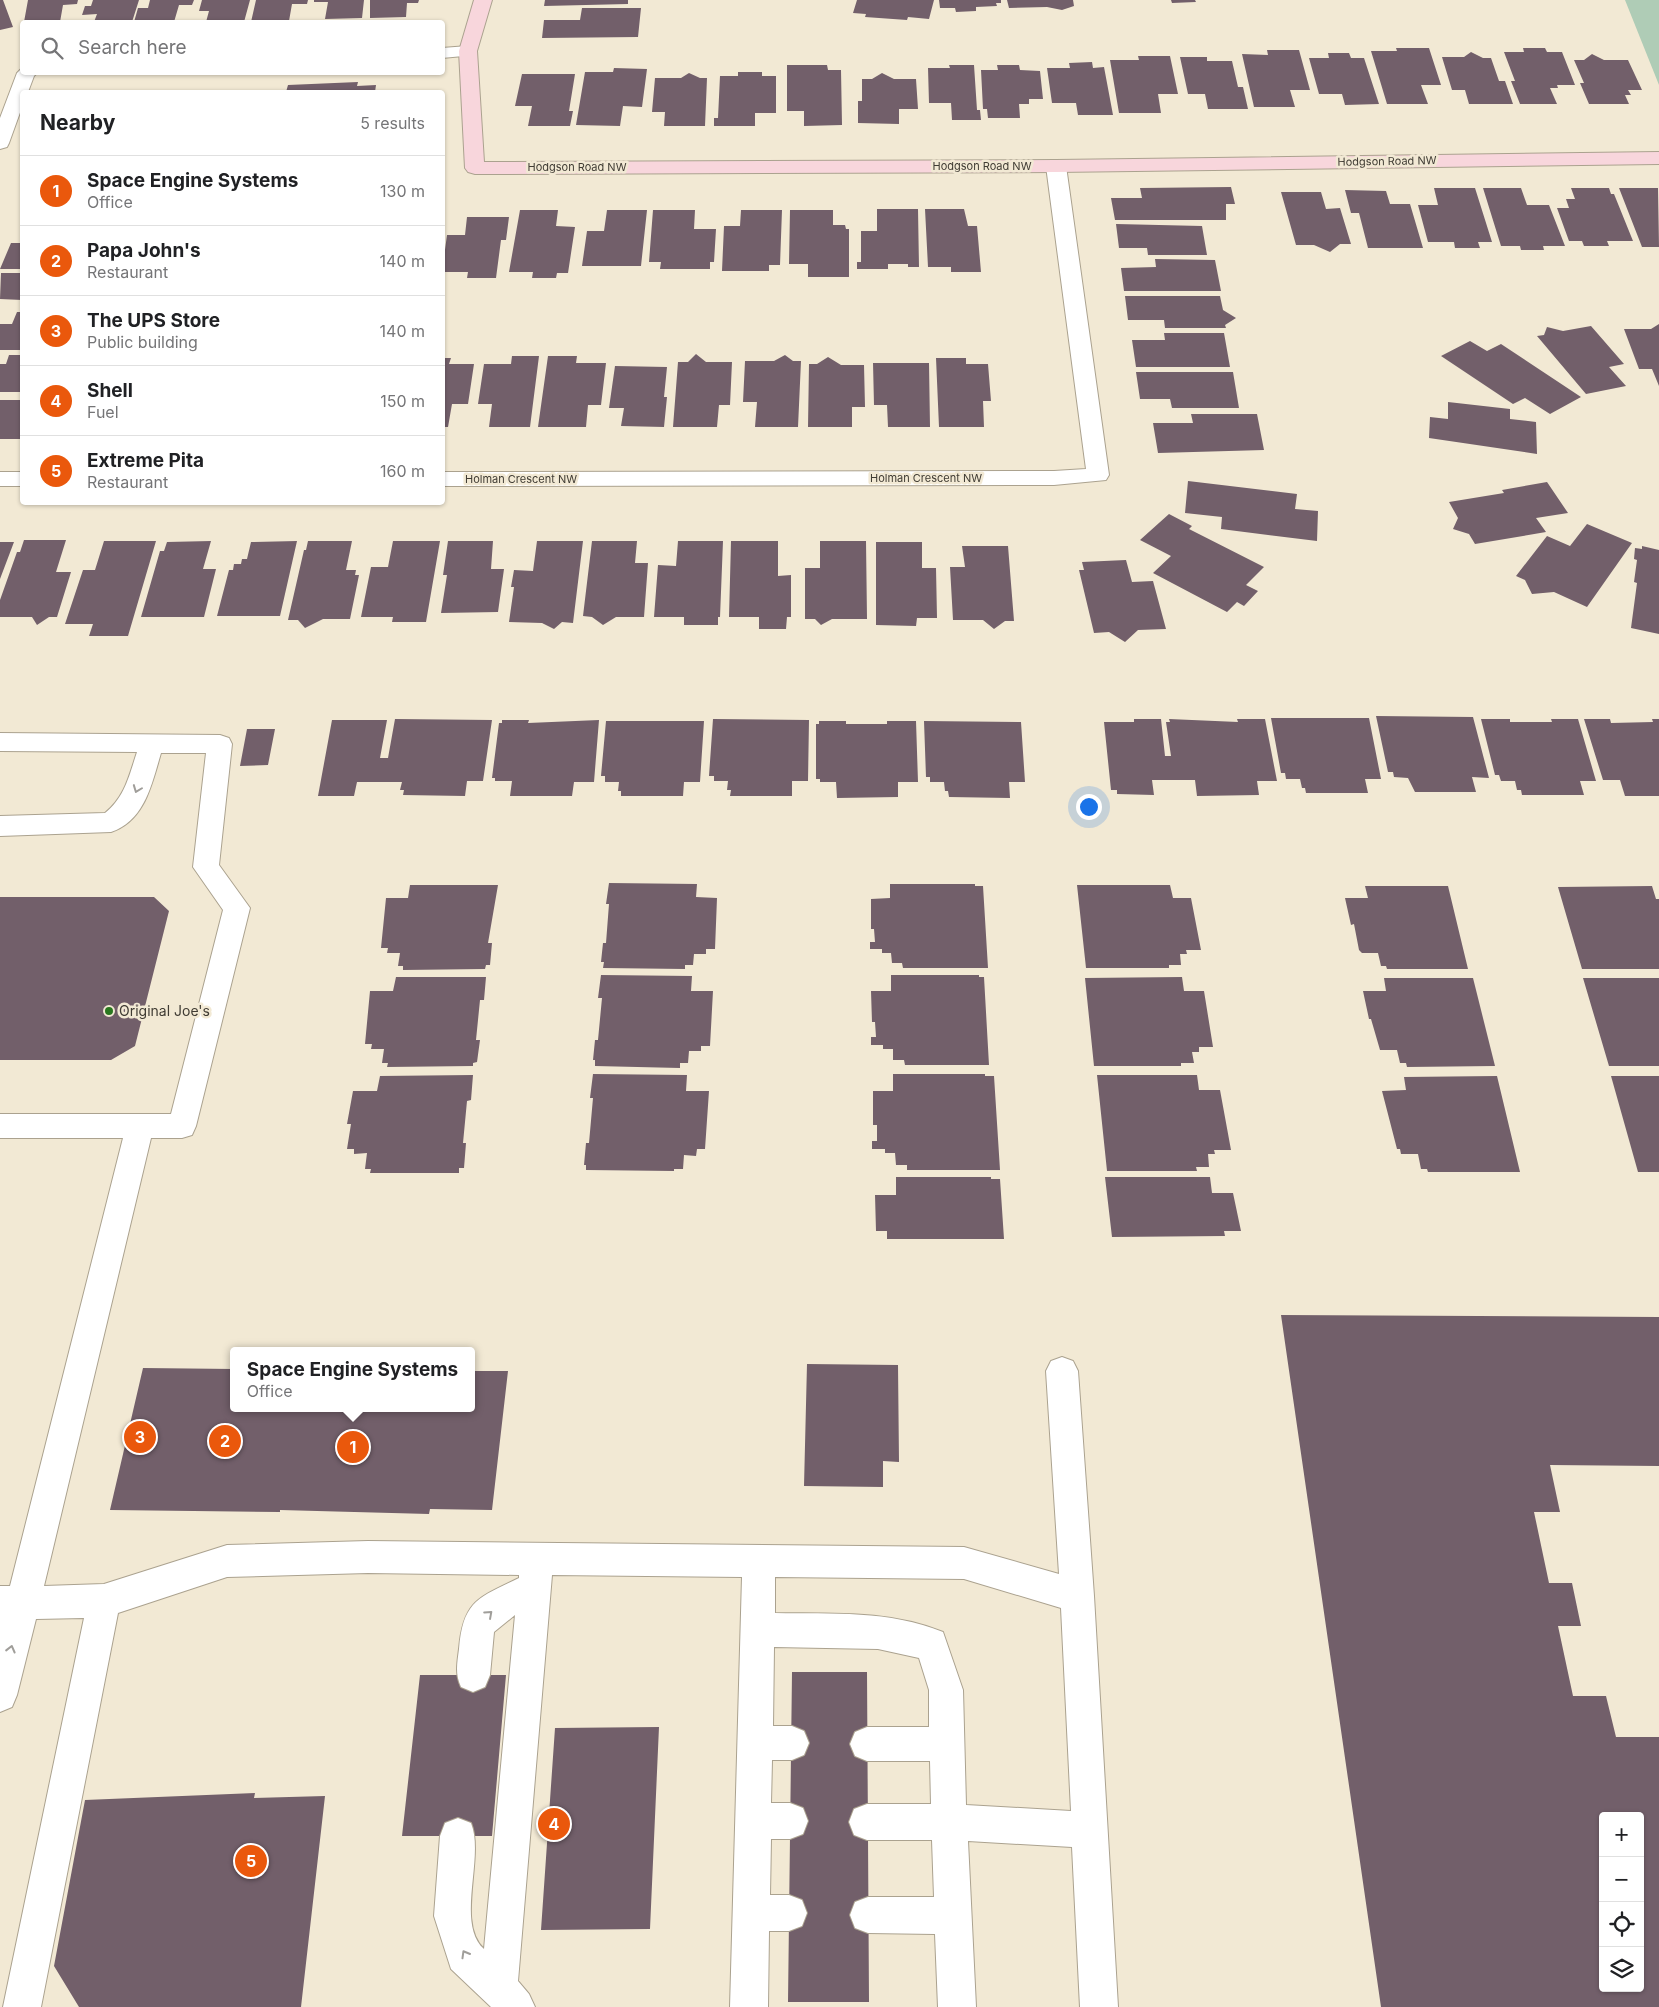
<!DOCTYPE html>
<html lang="en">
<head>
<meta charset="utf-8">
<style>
	body { margin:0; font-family:Inter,sans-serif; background:#f6f6f6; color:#202124 }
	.controls { position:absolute; right:15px; bottom:15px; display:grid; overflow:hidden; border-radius:5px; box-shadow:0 1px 4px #0004 }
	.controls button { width:45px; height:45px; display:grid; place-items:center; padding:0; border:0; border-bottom:1px solid #e0e0e0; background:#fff; color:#202124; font:25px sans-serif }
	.you { position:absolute; left:1088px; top:806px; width:18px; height:18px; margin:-12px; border:4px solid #fff; border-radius:50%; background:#1a73e8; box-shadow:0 0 0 8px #1a73e833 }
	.badge { display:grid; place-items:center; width:32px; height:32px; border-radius:50%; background:#ea580c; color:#fff; font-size:16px; font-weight:700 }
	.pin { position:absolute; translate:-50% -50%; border:2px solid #fff; box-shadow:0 1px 5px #0006 }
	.popup { position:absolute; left:230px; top:1347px; width:245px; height:65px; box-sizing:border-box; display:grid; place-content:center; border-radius:5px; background:#fff; filter:drop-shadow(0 1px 4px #0005); font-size:16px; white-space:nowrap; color:#757577 }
	.popup b { font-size:19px; color:#202124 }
	.popup::after { content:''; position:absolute; left:50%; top:100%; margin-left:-10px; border:10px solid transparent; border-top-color:#fff }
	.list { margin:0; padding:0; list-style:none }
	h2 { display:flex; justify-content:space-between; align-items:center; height:65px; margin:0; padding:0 20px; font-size:21px }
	h2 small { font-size:16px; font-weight:400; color:#757577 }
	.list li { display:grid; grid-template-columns:32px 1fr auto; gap:15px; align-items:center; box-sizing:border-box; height:70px; padding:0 20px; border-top:1px solid #e0e0e0 }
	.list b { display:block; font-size:19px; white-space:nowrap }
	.list p { margin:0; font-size:16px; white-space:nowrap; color:#757577 }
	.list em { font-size:16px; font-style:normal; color:#757577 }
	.icon { flex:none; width:28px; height:28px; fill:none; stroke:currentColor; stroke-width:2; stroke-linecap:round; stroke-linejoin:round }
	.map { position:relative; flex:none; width:1659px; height:2007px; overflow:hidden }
	.search { position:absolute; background:#fff; box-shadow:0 1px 4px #0004; left:20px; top:20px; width:425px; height:55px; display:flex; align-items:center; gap:12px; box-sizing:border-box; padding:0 18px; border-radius:5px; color:#757577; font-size:19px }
	.panel { position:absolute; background:#fff; box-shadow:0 1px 4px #0004; left:20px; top:90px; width:425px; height:415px; border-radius:5px }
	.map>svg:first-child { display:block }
	.green { fill:#afccb6 }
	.building { fill:#725f6a; fill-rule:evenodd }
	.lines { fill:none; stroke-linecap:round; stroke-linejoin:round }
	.lane-casing { stroke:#aba28f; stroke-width:2 }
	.street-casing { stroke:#aba28f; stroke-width:2 }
	.secondary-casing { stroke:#aba28f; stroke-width:2 }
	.lane { fill:#fff; fill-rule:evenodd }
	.street { fill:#fff; fill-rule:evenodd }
	.secondary { fill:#f8d6dc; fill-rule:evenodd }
	.oneway { stroke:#a09e9a }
	.poi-dot { fill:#2a781f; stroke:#f2e9d4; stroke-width:2 }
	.labels { text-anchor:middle; stroke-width:5; stroke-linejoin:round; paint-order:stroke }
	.far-street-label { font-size:11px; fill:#403c34; stroke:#f2e9d4 }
	.poi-label { font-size:14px; fill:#403c34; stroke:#f2e9d4; text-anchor:start }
</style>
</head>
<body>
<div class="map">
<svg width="1659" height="2007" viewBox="0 0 1659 2007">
	<rect width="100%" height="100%" fill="#f2e9d4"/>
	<path class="green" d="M1625,0H1659V85Z"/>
	<path class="building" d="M0,0H3L13,27L0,30Z
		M28,0H78L77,4L63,5L60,22H24Z
		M93,0H139L132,22H94L97,14L82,15L85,6H91Z
		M150,0H194L192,5H179L174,22H134L138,8H148Z
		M202,0H250L244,22H206L209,11H199Z
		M256,0H308L307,4H292L289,21L251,22Z
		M314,0H364L362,18L325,19L328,2H314Z
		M370,0H419L418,3H407L406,17L370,18Z
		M545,0H628V4L544,6Z
		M857,0H934L929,19L908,17L907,20L865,17L866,14L853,13Z
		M939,0H1001V3H996L997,6L976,7V11L956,12L955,8H940Z
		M1007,0H1073L1074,6L1062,10L1047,7L1009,8Z
		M1171,0H1195L1196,2L1172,3Z
		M582,8H641L638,37L542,38L544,20H580Z
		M1396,48H1429L1441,85H1421L1428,104H1387L1371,51H1397Z
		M1523,48H1545L1547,52H1562L1575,85H1557L1558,88H1550L1557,104H1520L1511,81H1515L1504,52H1524Z
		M1267,50H1299L1310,90H1290L1295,107H1254L1242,54L1268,55Z
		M1471,52L1483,58H1491L1499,81H1505L1513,104H1469L1465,90H1452L1442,57H1464Z
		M1328,53H1349L1351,58H1364L1379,104L1345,105L1342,94H1319L1309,58H1329Z
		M1592,54L1604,60H1628L1642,90H1628L1631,95H1625L1629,104H1589L1580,83H1584L1574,60H1584Z
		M1138,56H1170L1178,94H1158L1161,113H1119L1110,60H1139Z
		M1180,57H1207V61H1232L1238,87H1243L1248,109H1208L1205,94H1188Z
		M1092,62L1093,68L1104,67L1113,115H1078L1076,103H1052L1047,68H1070L1069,63Z
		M787,65H827L828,70H841L842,125L804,126V111H787Z
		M949,65H974L977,110H980L981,120H952L951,103H929L928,68H950Z
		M997,65H1019L1020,70L1040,71L1043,99H1029V104H1019L1020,118H988L987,109H983L981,70H998Z
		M614,68L647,69L642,107L623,106L620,126L576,125L585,72H613Z
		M738,72H762V76H776V113H755V126H714V118H718L720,76H738Z
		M689,73L700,78H707L705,126H664L665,112H652L655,78H681Z
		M882,73L894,79H916L918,109H899V124L858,123V101H862V79H872Z
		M522,74H575L569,111H573L570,126H528L532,106H515Z
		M358,82L357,86L376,85L375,92H286L288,85Z
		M1231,187L1235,204H1226V220H1115L1111,198H1142L1140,188Z
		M1434,188H1475L1492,242H1478L1480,248H1455L1454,242H1428L1418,205H1438Z
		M1483,188H1521L1527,205H1549L1565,246H1543L1544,250H1521L1520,246H1501Z
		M1571,188H1609L1611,194H1614L1633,241H1607L1609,246H1584L1582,241H1569L1557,208H1569L1566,199H1575Z
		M1619,188H1658L1659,247H1642Z
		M1345,190L1386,191L1390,204H1410L1423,248H1368L1359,213H1351Z
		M1281,192H1321L1326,209L1340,208L1351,244H1340L1330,252L1314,245H1296Z
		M877,209H918L919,267H908V264H888V269H857V262H861V231H877Z
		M925,209H964L968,226H977L981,272H951V267H928Z
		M520,210H558L556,226L575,227L568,273H557L556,278H532L533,272H509Z
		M607,210H647L641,266H582L587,231H604Z
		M653,210H695L694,229H716L714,262H710V269H660L661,262H649Z
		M741,210H782L780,265H769V271H722L724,226H740Z
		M790,210H833V225H845L846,229H849V277H808V264H789Z
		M467,217H509L506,240H501L496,278H467L468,272H442L447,235H465Z
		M1116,224L1202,226L1207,255H1148L1147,248H1119Z
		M11,243H22V269H0Z
		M1155,259L1215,260L1221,291H1124L1121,268L1156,267Z
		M1,273H22V300L0,299Z
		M1125,296H1220L1223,310L1236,318L1225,325L1226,328H1165L1164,320H1128Z
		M17,312H22V350H0V324H12Z
		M1659,324V386L1652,369H1639L1624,329H1651Z
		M1591,326L1624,364L1609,367L1626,386L1586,394L1537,336L1544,335L1547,327L1563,331Z
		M1164,333H1224L1230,367H1136L1132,340H1165Z
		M1470,341L1487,351L1501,344L1581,397L1550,414L1525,398L1513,404L1441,356Z
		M696,354L706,362H732L730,405H719L717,427H673L678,362H688Z
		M9,355H22V392H0V364H6Z
		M785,355L793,361H801L798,427H755L757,402H743L745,361H774Z
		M512,356H539L530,427H489L492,404H478L484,364H511Z
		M548,356H577L576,363H606L601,405H588L586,427H538Z
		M828,357L841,365H864L865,407H852V427H808L809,364H817Z
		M442,358H451L449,364H474L468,404H452L448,427H442Z
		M936,358H966V364H988L991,401H983L984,427H939Z
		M873,363H929L930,427H888L887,405H874Z
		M615,366L667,367L664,397H667L664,427L621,426L624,408H609Z
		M1136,372H1233L1239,408H1172L1170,399H1140Z
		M0,400H22V439H0Z
		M1448,402L1510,409V419L1536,422L1537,454L1429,438L1430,417L1448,419Z
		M1191,414H1257L1264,450L1158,453L1153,423H1193Z
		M1188,481L1297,494L1295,509L1318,511L1317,541L1221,529L1222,517L1185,513Z
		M1547,482L1568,513L1536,518L1546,532L1475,544L1469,534L1453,529L1458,518L1449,502L1504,493L1502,490Z
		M1169,514L1192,526L1189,529L1264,567L1246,585L1258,591L1244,606L1237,602L1227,612L1153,573L1171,556L1140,540Z
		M1587,524L1632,543L1587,607L1554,592L1532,594L1525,580L1516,576L1547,536L1570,546Z
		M24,540H66L56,572H71L57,617H49L37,625L32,617H0V600L17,552H20Z
		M104,541H156L128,636H89L93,624H65L83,570H95Z
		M211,541L203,569H216L204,617H141L160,551H164L167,542Z
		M297,541L280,616H217L229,570H233L234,564H241L242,559H247L251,542Z
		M308,541H352L346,570H356L355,575H359L350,619H323L305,628L298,620H288L304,550H306Z
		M393,541H440L426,622H392L393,617H361L371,567H388Z
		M448,541H493L491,569H504L498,612L441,613L447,575H443Z
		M537,541H583L573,623L562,622L554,629L542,623L509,622L514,587H511L514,570L533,571Z
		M592,541H637L635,563H648L644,617H616L603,625L592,617L583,616Z
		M678,541H723L720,617H718V625H684V617H654L658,565L676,566Z
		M731,541H778V576L791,575V617H787L786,629H759V617H729Z
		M820,541H866L867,619H832L821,625L815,619H805V568H820Z
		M0,542H14L0,579Z
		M876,542H922V568H936L937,618H917L916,626L876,625Z
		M962,546H1008L1014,621H1005L994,629L983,620H953L950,567H965Z
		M1642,546L1659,550V634L1631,628L1637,583L1634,582L1637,560L1634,559L1635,548L1642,549Z
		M1126,560L1132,582L1153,581L1166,629L1138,630L1125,642L1109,632L1094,633L1079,570H1084L1082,562Z
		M1376,716L1473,717L1489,778L1472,777L1476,792H1415L1408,778L1394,777L1393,772H1388Z
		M1271,718H1369L1381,779H1365L1368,793H1306L1305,788H1302L1300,779H1286L1285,773H1281Z
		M395,719L492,720L483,781H467L465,796L403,795L404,790H400L402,782H357L354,796H318L332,720H387L380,758H388Z
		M713,719L809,720L808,781H792V796H730L731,790H727L728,781H714V776H709Z
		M1134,719H1161L1165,756H1171L1166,722H1170L1169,719L1238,722L1237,719H1265L1277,781H1257L1259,795L1197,796L1195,780H1152L1154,795L1117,794V790H1111L1104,722H1134Z
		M1481,719H1510V722H1552L1551,719H1578L1596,781H1580L1584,795H1522L1521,790H1517L1515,781H1501L1499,775H1495Z
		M1584,719H1610L1611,723L1653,722L1652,719H1659V796H1625L1620,780H1603Z
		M502,720H529L528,723L599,720L594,782H574L572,796H510L512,781H495V778H492L499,723H502Z
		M606,721H704L700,782H684L683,796H621V791H618L619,782H605V776H601Z
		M819,721H846V724H887V721H916L918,782H898V797L837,798L836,782H820V779H816V724H819Z
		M924,721L1021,722L1025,782H1009L1010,798L949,797L948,791H945L944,782H930V777H926Z
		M247,729H275L268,765L240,766Z
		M609,883L697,884L696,897L717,898L715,949H706V954H694L693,965H685V969L603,968L604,962H601L603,943H606L609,904H606Z
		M890,884H975V886H983L988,968H903L902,963H892L891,953H882V949H870V942H875L874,929H871V899L890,898Z
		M410,885H498L488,943H492L490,965H486L485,969L403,970V966H398L400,953H387L388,948H381L386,898H408Z
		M1077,885H1170L1173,898H1191L1201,950H1186L1187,954H1180L1181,965H1169V968H1086Z
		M1365,886H1448L1468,969H1387L1386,966H1381L1378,953H1362L1359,950L1354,924L1351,925L1345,898H1368Z
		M1652,886L1656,899H1659V969H1582L1558,887Z
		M0,897H154L169,911L135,1046L111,1060H0Z
		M601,975L692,976L691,991H713L710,1046H701V1051H689L688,1063H680V1068L595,1066V1060H593L595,1040H598L602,998H598Z
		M891,975H979V977H984L989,1065H905L904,1060H893V1049H883V1045H871V1037H876L875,1022H872L871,991H891Z
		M396,977H486L484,1000H480L476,1040H480L477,1062L473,1063V1066L387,1067L388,1063H382L384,1049H371L372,1044H365L370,991H393Z
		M1182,977L1184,991H1204L1213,1047H1199V1052H1192L1194,1063H1181V1066H1094L1085,978Z
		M1384,978H1473L1495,1066L1407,1067L1406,1063H1400L1397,1050H1380L1371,1019H1369L1363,991H1386Z
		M1583,978H1659V1066H1609Z
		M593,1074L687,1075L686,1091H709L705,1149H697L696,1156L684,1155L683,1169H674V1171L586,1170V1165H584L586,1143H589L593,1098H590Z
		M893,1074H985V1076H994L1000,1170H907V1165H896L895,1153H885V1149H872V1141H877V1125H873V1091H893Z
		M473,1075L471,1100L467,1101L463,1143H466L464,1168H459V1173H370L371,1169H365L367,1153L354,1154V1149H347L351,1124H347L353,1091H377L380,1076Z
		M1097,1075H1197L1199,1090H1220L1231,1150H1214L1215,1154H1208L1209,1167H1196L1197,1171H1107Z
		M1497,1076L1520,1172H1428L1427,1169H1421L1418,1154H1401L1400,1149H1397L1382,1091L1406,1090L1404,1077Z
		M1611,1076H1659V1172H1638Z
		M896,1177H991V1179H1000L1004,1239H887V1231H876L875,1195H896Z
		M1105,1177H1210L1212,1193H1233L1241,1231H1224L1225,1236L1112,1237Z
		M1281,1315L1659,1317V1466L1550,1465L1560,1512H1534L1549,1583H1572L1581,1626H1558L1573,1696H1606L1616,1737H1659V2007H1381ZM1603,1816H1640V1988H1603Z
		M807,1364L898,1365L899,1462L883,1461V1487L804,1486Z
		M143,1368L234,1369V1408H472V1371H508L492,1510L430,1509L429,1514L280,1510V1512L110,1510Z
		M792,1672H867L869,2002H788Z
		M420,1675H506L492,1836H402Z
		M659,1727L650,1929L541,1930L555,1728Z
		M255,1793L254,1798L325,1796L301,2007H79L54,1966L85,1800Z"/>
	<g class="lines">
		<g class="lane-casing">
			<path id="lane" d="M0,733L220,735L229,738L232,744L219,865L250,908L196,1126L192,1135L182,1138H151L44,1586L104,1584L227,1545L368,1541L964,1547L1059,1574L1046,1371L1051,1361L1062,1357L1073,1361L1078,1371L1094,1596L1118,2007H1080L1072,1847L968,1841L976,2007H938L935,1934L868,1933L855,1928L850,1915L855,1902L868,1897H934L932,1840H867L854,1835L849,1822L854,1809L867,1804H931L930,1761H867L855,1756L850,1744L855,1732L867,1727H929V1690L919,1658L878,1649L774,1647L773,1726H792L804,1731L809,1743L804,1755L792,1760H772L771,1803H790L803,1808L808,1821L803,1834L790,1839H771L770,1895H789L802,1900L807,1913L802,1926L789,1931H769L768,2007H730L742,1577L552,1575L518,1981L529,1994L535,2007H491L451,1969L434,1916L440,1836L445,1823L458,1818L471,1823C485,1857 455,1923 484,1949L515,1615L494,1632L490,1675L485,1687L473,1692L461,1687C455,1674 457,1664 459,1649C463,1601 478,1598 519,1578V1575L368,1573L227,1577L118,1613L41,2007H3L84,1618L36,1619L17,1695L12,1707L0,1712V1586H10L123,1138H0V1114H171L223,910L193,867L206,753H161C152,783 145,821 111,832L0,836V816L105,813C125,797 129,776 137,752L0,751ZM775,1577L964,1579L1061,1608L1071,1811L966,1805L963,1690L943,1632C890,1610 831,1614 775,1613Z"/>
		</g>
		<g class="street-casing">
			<path id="street" d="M468,46L474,47L477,51L474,55L442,58V48Z
				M22,68V72H38L34,76L28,92H22V107L9,143L7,147L0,149V118L17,73Z
				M1056,160L1063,162L1066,166L1109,475L1106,480L1054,485L442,486V472L1054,471L1086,469L1046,166L1049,162Z
				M0,472H22V486H0Z"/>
		</g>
		<g class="secondary-casing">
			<path id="secondary" d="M474,0H492L477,51L484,162L1056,160L1659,152V164L1056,172L475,174L468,172L465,168L459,51Z"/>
		</g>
		<use href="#lane" class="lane"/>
		<use href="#street" class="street"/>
		<use href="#secondary" class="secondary"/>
	</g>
	<defs><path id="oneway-chevron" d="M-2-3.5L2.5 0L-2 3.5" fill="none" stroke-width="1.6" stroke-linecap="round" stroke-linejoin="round" transform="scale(1.25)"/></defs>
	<g class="oneway">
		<use href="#oneway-chevron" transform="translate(137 789) rotate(111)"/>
		<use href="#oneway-chevron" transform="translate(489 1614) rotate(-42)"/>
		<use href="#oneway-chevron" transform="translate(11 1649) rotate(-76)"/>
		<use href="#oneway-chevron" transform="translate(465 1954) rotate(-120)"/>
	</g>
	<circle class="poi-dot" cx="109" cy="1011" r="5"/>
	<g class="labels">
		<g class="far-street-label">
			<text transform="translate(1387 161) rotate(-1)" y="4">Hodgson Road NW</text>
			<text x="982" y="170">Hodgson Road NW</text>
			<text x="577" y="171">Hodgson Road NW</text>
			<text x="926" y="482">Holman Crescent NW</text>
			<text x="521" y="483">Holman Crescent NW</text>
		</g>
		<g class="poi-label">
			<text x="119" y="1016">Original Joe's</text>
		</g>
	</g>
</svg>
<div class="controls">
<button>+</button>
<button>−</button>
<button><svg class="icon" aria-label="locate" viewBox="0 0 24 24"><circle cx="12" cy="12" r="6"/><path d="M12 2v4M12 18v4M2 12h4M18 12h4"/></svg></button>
<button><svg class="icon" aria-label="layers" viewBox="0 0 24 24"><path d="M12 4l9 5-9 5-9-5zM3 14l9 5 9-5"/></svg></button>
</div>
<div class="you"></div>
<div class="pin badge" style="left:353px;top:1447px">1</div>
<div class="popup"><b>Space Engine Systems</b>Office</div>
<div class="pin badge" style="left:225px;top:1441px">2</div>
<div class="pin badge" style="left:140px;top:1437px">3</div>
<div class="pin badge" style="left:554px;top:1824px">4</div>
<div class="pin badge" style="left:251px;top:1861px">5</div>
<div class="search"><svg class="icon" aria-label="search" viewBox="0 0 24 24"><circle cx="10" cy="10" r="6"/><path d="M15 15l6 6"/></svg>Search here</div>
<section class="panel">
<h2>Nearby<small>5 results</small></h2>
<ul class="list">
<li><span class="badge">1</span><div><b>Space Engine Systems</b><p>Office</p></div><em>130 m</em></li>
<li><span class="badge">2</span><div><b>Papa John's</b><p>Restaurant</p></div><em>140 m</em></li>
<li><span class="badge">3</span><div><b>The UPS Store</b><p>Public building</p></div><em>140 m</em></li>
<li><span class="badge">4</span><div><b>Shell</b><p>Fuel</p></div><em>150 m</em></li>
<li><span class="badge">5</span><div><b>Extreme Pita</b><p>Restaurant</p></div><em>160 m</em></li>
</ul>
</section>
</div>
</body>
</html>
